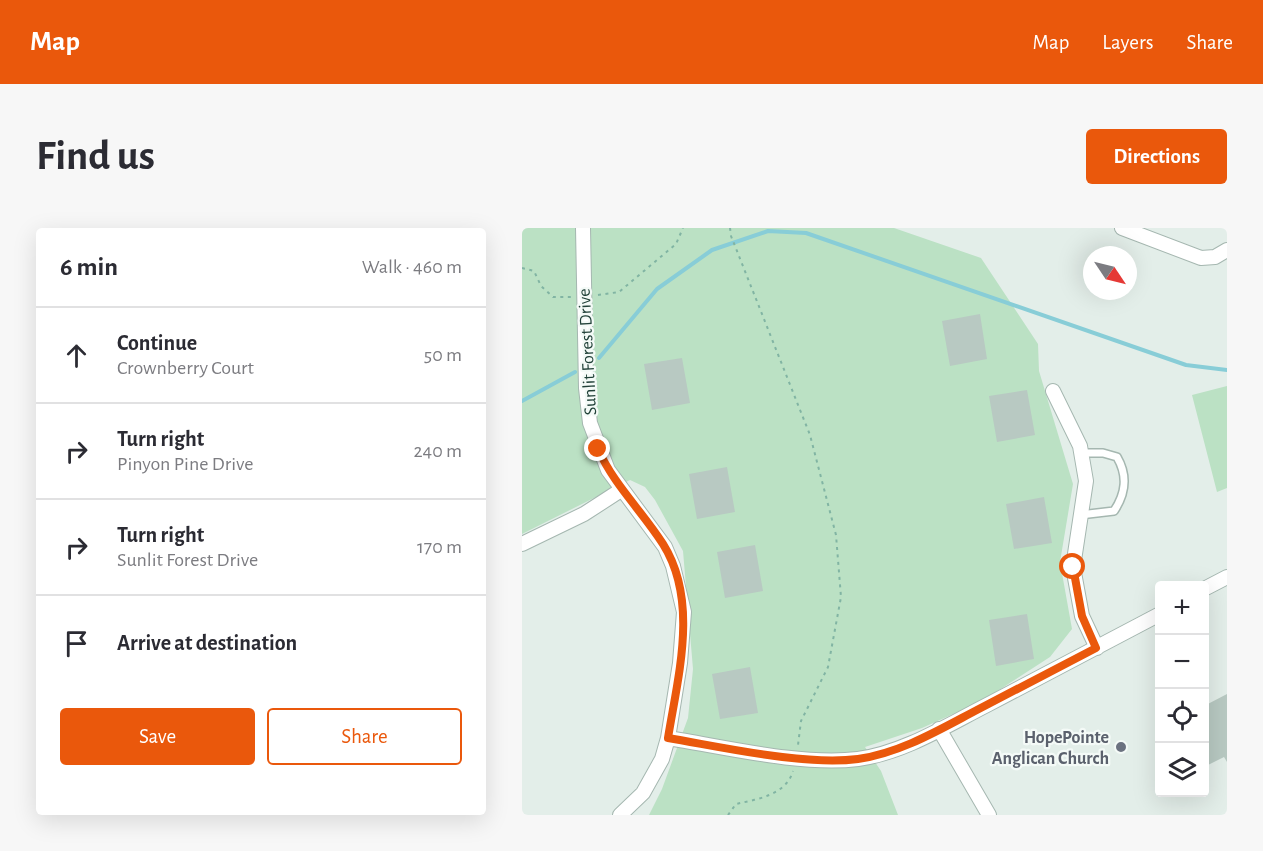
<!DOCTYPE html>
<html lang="en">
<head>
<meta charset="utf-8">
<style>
	body { margin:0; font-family:"Alegreya Sans",sans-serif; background:#f7f7f7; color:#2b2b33 }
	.controls { position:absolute; right:18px; bottom:18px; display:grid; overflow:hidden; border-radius:6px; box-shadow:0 6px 24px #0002 }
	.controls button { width:54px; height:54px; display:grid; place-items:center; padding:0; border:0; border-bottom:2px solid #e1e1e2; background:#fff; color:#2b2b33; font:30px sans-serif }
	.compass { position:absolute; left:561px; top:18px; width:54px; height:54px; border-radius:50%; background:#fff; box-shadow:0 6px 24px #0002; rotate:125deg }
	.stop { position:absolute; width:18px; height:18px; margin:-14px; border:4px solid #ea580c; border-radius:50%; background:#fff }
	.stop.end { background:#ea580c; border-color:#fff; box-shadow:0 2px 6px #0008 }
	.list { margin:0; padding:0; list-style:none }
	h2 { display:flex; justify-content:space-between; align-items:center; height:78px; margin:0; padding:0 24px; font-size:26px }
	h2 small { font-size:20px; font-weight:400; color:#7c7c81 }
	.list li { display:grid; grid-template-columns:39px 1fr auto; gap:18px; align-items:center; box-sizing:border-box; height:96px; padding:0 24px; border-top:2px solid #e1e1e2 }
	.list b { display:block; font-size:22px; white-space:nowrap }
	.list p { margin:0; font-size:20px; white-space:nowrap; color:#7c7c81 }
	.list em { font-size:20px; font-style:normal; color:#7c7c81 }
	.actions { display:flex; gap:12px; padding:18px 24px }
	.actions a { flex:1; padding:14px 0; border:2px solid #ea580c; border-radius:6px; text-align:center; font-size:21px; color:#ea580c }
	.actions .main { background:#ea580c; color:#fff }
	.icon { flex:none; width:33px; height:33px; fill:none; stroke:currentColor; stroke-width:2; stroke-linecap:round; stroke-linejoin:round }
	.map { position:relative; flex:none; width:705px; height:587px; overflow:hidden; border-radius:6px }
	header { display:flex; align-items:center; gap:36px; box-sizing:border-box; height:84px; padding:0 30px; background:#ea580c; color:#fff }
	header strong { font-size:28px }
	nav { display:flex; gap:33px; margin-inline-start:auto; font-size:21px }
	.intro { display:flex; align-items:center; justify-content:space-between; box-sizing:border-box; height:144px; padding:0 36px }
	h1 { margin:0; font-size:42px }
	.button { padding:15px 27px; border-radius:6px; background:#ea580c; color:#fff; font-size:21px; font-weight:700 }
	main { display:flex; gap:36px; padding:0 36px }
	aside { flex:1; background:#fff; border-radius:6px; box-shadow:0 6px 24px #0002 }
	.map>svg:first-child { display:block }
	.green { fill:#bbe1c4 }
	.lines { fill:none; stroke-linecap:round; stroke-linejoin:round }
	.stream { stroke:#88cdd7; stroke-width:4 }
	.building { fill:#b8c9c2 }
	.lane-casing { stroke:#a5b7b0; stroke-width:10 }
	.street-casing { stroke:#a5b7b0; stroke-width:16 }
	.path { stroke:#81b4a3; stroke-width:2; stroke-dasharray:3 4.5; stroke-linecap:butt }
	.lane { stroke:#fff; stroke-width:7 }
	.street { stroke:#fff; stroke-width:14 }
	.route { stroke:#ea580c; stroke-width:8 }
	.worship-dot { fill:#6b7280; stroke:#f4faf7; stroke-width:2 }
	.labels { text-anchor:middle; stroke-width:4.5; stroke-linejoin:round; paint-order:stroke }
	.street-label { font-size:18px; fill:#214138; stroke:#f4faf7 }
	.worship-label { font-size:18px; font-weight:bold; fill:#5b616d; stroke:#f4faf7; text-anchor:end }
</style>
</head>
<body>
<header>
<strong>Map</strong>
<nav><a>Map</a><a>Layers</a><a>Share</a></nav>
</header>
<div class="intro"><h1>Find us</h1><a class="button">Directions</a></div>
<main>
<aside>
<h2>6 min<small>Walk · 460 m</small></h2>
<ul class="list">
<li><svg class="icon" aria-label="ahead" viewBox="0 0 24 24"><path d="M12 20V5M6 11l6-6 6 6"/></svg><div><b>Continue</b><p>Crownberry Court</p></div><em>50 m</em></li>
<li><svg class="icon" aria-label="right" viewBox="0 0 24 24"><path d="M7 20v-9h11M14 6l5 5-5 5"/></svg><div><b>Turn right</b><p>Pinyon Pine Drive</p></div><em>240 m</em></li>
<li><svg class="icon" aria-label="right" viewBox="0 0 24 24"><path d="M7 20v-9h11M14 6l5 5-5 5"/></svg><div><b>Turn right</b><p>Sunlit Forest Drive</p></div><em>170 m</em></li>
<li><svg class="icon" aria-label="arrive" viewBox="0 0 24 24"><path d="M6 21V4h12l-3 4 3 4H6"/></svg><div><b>Arrive at destination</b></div></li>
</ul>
<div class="actions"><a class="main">Save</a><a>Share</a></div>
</aside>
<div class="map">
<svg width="705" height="587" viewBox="0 0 705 587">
	<rect width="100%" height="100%" fill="#e3eee9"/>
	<path class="green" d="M0,0H372L459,30L516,116L517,143L551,256L538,334L550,401L528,429L460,473L400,500L343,519L359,543L376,587H127L140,561L166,490L171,441L161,323L133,272L123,259L108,252L0,306Z
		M705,158V260L695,264L670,167Z"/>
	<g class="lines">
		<path class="stream" d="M77,130L135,61L190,22L246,3L284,5L664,137L705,142
			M0,173L53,144"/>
	</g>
	<path class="building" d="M458,86L465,131L428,138L420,93Z
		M160,130L168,175L130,182L122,136Z
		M505,162L513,207L475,214L467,168Z
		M205,239L213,284L175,291L167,246Z
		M522,269L530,315L492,321L484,276Z
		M233,317L241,363L203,370L195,324Z
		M505,386L512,431L474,438L467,392Z
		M228,439L236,485L198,491L190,446Z
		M705,466V534L702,529L682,539V478Z"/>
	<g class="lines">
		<g class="lane-casing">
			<path id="lane" d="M558,287L592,283C604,265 606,248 595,229L581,225H559"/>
		</g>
		<g class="street-casing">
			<path id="street" d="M61,0L64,160L68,195L86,242L143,319L151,338L162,384L158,435L146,510L140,531L121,565L98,587
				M600,0L679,30L693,29L705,22
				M531,163L558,218L564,253L551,339L560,388L575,420
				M0,316L62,286L99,262
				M682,361L705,349
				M417,501L467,587
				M146,510C203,519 280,538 336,531C381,525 424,498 465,477C523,447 580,416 638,386"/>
		</g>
		<path class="path" d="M208,0L209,8L288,207L314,307L319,369L306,439L279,493L276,517
			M0,40L12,43L19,58L31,69H49
			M76,67L97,64L154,16L161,0
			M206,587L214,576C236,571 264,567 271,543"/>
		<use href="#lane" class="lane"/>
		<use href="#street" class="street"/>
	</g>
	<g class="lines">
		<path class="route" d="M76,221C92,257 120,283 141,316C177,373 156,448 146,510C200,519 283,538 336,531C378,525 417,502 453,483C494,462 534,441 574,420L560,388L551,339"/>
	</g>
	<circle class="worship-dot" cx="599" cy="519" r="6"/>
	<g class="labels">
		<g class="street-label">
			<text transform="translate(65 124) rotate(-93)" y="6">Sunlit Forest Drive</text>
		</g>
		<g class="worship-label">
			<text x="587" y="515">HopePointe<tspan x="587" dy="21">Anglican Church</tspan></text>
		</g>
	</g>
</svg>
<div class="controls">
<button>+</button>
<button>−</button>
<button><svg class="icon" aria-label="locate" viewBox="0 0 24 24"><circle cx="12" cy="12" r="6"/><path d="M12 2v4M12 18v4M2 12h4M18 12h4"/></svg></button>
<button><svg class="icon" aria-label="layers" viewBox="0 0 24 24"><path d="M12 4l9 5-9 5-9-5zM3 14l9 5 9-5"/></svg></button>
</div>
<svg class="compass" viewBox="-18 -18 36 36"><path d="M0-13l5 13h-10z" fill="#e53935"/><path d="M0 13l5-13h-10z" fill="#7c7c81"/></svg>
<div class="stop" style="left:551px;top:339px"></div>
<div class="stop end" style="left:76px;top:221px"></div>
</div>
</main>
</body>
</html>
